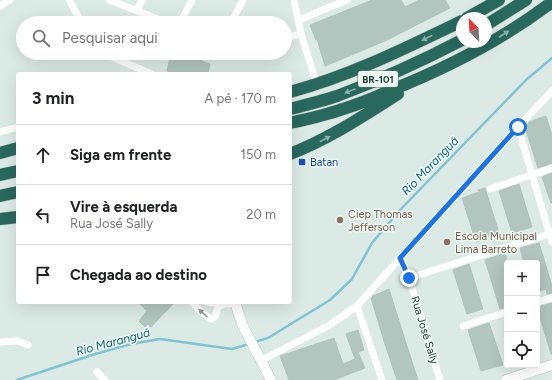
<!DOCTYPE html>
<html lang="pt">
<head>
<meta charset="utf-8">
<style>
	body { margin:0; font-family:Figtree,sans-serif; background:#f2f2f2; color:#202124 }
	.controls { position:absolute; right:12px; bottom:12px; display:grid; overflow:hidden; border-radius:4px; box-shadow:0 4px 16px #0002 }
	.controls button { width:36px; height:36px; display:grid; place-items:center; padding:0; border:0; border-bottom:1px solid #e0e0e0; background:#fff; color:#202124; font:20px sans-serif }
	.compass { position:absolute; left:456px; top:12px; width:36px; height:36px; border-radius:50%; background:#fff; box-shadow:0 4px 16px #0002; rotate:336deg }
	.stop { position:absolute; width:12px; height:12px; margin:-9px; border:3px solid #1a73e8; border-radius:50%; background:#fff }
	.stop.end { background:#1a73e8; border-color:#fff; box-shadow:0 1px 4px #0008 }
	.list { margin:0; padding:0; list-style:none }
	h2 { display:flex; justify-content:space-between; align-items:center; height:52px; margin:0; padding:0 16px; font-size:17px }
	h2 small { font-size:13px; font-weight:400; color:#757577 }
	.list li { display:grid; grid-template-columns:26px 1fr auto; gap:12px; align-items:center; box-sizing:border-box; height:60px; padding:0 16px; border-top:1px solid #e0e0e0 }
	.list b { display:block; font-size:15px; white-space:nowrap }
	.list p { margin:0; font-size:13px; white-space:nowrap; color:#757577 }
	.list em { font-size:13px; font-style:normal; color:#757577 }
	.icon { flex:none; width:22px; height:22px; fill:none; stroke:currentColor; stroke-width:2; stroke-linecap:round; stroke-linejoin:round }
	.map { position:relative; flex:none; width:552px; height:380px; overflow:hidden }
	.search { position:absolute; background:#fff; box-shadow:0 4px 16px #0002; left:16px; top:16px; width:276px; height:44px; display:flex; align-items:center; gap:10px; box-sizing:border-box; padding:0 14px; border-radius:22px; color:#757577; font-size:15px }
	.panel { position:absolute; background:#fff; box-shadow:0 4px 16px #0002; left:16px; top:72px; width:276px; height:232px; border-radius:4px }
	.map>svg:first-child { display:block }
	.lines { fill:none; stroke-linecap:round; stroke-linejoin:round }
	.stream { stroke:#7fc3d4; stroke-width:2.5 }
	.building { fill:#b2c5be; stroke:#afc4bc }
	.secondary-casing { stroke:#afcac2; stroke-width:11 }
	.highway-casing { stroke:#bbc4c2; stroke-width:13 }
	.street { stroke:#fff; stroke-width:7 }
	.secondary { stroke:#fff; stroke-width:10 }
	.highway { stroke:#28685d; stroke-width:12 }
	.oneway { fill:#8ab0a8 }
	.oneway2 { fill:#8e9c9a }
	.route { stroke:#1a73e8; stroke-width:5 }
	.transit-dot { fill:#1a4fb4; stroke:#edf7f2; stroke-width:1.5 }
	.education-dot { fill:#8d6e63; stroke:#edf7f2; stroke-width:1.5 }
	.labels { text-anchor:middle; stroke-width:3; stroke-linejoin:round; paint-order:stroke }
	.shield { fill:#edf7f2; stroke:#5b736d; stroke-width:1 }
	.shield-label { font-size:10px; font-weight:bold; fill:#1d3a34 }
	.transit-label { font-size:11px; fill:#164399; stroke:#edf7f2; text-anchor:start }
	.education-label { font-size:11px; fill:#785e54; stroke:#edf7f2; text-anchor:start }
	.street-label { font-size:11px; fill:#1d3a34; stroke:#edf7f2 }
	.water-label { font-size:12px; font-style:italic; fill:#156479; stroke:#edf7f2 }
</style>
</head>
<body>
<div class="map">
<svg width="552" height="380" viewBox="0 0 552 380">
	<rect width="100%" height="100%" fill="#dceae5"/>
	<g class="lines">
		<path class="stream" d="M254,342L268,338L330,300L352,279L372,243L400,210L527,79L552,58
			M17,380L95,354L131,344L160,339L232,349L249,344"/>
	</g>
	<path class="building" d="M372,0H401L405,7L419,0H445L450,8L385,41L325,66L317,39L316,40L310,25Z
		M171,53H182L210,64L208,74H181L167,71Z
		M546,116L552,135V163L538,168L525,127L529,122Z
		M552,173V203H551L542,177Z
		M519,184L532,227L512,233L499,191Z
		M485,188L499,233L482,238L483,240L476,242L462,198L479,192L478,190Z
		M539,243L552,286V293L547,294L546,289L537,292V263H524L520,248Z
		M505,253L507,261V307L500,309L485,260Z
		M469,264L483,309L467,314L453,270Z
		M389,289L405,340L418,380H397L384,341L371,298L373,296Z
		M138,302H175L151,327L148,324L145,327L139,321L147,311Z
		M552,303V354H551L537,307Z
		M489,323L503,365L481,371L468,330Z
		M358,330L364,350L358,352L365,368L334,380H289L280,356L334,338L343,364L355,359L346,334Z"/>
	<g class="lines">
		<g class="secondary-casing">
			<path id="secondary" d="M235,302L242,324L271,380
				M506,380L552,365"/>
		</g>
		<g class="highway-casing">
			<path id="highway" d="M467,18L499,0
				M486,25L526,0
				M290,92C350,76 406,48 462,21
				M290,109C306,105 322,101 337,96C380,80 422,61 462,40
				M290,123C308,119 326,115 343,109C359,104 374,98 389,91C447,68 502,40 552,2
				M0,153L18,148
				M290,154C329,139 363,116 398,94
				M0,175L18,171
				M0,196L18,192
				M0,219L18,217"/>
		</g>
		<path class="street" d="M69,0L82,23
			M109,0L168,23
			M294,0L301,34L317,85
			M0,6L10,0
			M137,10L142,0
			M299,20L347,0
			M180,23L192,0
			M231,23L243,0
			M285,38L301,34
			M105,53L114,58L152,74
			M518,127L552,242
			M0,132L18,127
			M490,189L552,168
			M400,258L409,278L440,380
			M409,278L552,233
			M192,302L199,310L211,319L215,317L218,307L224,304L235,303
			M207,302L213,303L218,302
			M537,302L552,298
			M357,306L382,380
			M463,326L507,312
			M0,342L17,341L28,345
			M260,361L328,326L357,306L518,127L552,91
			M97,372L105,380"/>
		<use href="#secondary" class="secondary"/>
		<use href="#highway" class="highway"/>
	</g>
	<defs><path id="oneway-solid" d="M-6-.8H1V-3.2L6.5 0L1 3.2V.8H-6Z"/></defs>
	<g class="oneway">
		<use href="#oneway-solid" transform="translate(504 34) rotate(-33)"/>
		<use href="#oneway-solid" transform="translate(427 38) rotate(153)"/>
		<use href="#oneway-solid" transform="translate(350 91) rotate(158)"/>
		<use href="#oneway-solid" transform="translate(325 139) rotate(-28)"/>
	</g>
	<use class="oneway2" href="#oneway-solid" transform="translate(203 313) rotate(-138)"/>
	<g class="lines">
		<path class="route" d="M409,278L400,258L518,127"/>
	</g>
	<rect class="transit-dot" x="298" y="158" width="8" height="8" rx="2"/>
	<g class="education-dot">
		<circle cx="340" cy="220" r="4"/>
		<circle cx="447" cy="242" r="4"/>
	</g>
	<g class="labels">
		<rect class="shield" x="358" y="71" width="40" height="16" rx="3"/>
		<g class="shield-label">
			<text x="378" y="83">BR-101</text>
		</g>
		<g class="transit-label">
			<text x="310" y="166">Batan</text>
		</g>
		<g class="education-label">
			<text x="348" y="218">Ciep Thomas<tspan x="348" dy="13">Jefferson</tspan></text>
			<text x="455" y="240">Escola Municipal<tspan x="455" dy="13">Lima Barreto</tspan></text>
		</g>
		<g class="street-label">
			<text transform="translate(425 330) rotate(73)" y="4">Rua José Sally</text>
		</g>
		<g class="water-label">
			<text transform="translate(430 166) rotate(-46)" y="4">Rio Maranguá</text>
			<text transform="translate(113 342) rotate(-15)" y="4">Rio Maranguá</text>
		</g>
	</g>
</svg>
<div class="controls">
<button>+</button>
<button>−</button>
<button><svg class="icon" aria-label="locate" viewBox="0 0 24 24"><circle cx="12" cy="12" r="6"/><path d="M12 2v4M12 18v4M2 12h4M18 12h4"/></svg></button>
</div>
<svg class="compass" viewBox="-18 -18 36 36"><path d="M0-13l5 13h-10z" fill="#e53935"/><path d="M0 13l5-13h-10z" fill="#757577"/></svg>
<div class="stop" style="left:518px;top:127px"></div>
<div class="stop end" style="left:409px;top:278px"></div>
<div class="search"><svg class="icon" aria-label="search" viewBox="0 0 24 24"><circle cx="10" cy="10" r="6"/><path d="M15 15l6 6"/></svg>Pesquisar aqui</div>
<section class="panel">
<h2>3 min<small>A pé · 170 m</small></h2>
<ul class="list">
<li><svg class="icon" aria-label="ahead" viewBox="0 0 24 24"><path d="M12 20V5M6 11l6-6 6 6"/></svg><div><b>Siga em frente</b></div><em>150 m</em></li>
<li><svg class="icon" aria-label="left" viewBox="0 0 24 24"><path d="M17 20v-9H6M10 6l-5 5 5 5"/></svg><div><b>Vire à esquerda</b><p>Rua José Sally</p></div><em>20 m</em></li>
<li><svg class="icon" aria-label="arrive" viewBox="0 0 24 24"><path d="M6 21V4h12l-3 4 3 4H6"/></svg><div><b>Chegada ao destino</b></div></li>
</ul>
</section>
</div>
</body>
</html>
